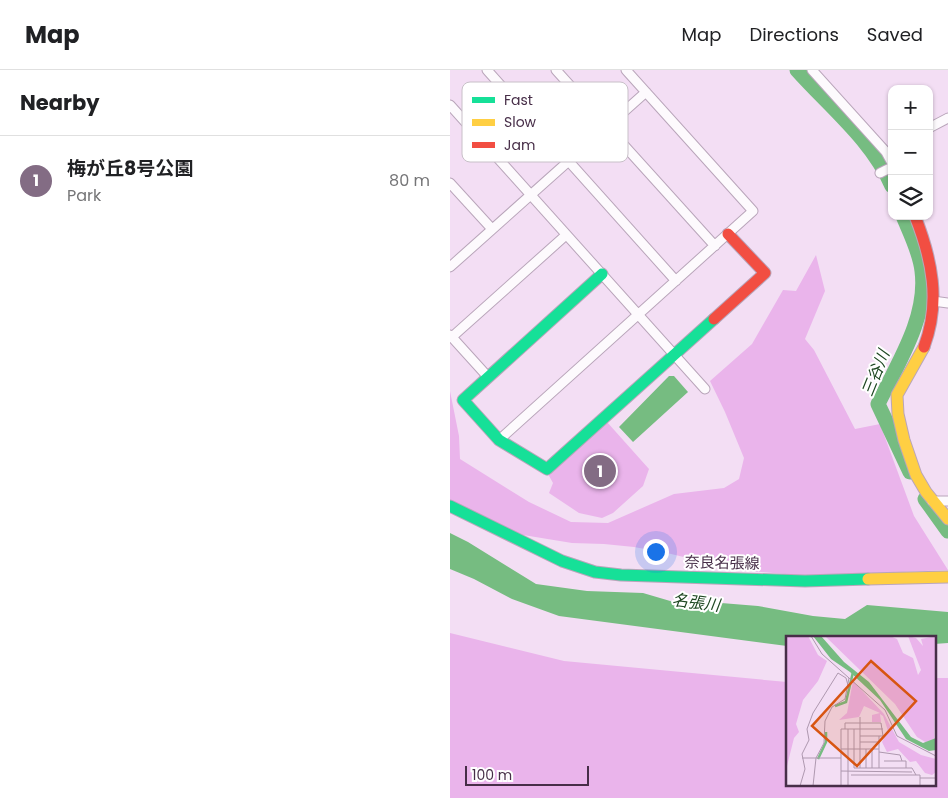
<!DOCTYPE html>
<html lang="en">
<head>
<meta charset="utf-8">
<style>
	body { margin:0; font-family:Poppins,"Noto Sans JP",sans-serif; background:#f6f6f6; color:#202124 }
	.controls { position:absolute; right:15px; top:15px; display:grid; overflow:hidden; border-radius:10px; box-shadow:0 1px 4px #0004 }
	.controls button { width:45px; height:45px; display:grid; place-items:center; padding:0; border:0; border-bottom:1px solid #e0e0e0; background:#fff; color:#202124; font:25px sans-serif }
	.scale { position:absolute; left:15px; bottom:12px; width:124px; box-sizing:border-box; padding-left:5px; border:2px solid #472e48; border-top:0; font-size:14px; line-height:18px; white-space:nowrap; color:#472e48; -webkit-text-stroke:4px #fff; paint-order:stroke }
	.you { position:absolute; left:205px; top:481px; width:18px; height:18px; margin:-12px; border:4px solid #fff; border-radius:50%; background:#1a73e8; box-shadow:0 0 0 8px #1a73e833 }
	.badge { display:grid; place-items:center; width:32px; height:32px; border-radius:50%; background:#836c84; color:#fff; font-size:16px; font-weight:700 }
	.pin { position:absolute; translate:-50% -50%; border:2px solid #fff; box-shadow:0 1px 5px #0006 }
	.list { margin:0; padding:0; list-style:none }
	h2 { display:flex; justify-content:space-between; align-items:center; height:65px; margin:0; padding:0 20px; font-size:21px }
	h2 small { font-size:16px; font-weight:400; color:#757577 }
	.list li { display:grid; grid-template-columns:32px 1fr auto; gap:15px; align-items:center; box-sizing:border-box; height:90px; padding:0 20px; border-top:1px solid #e0e0e0 }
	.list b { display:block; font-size:19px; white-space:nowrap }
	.list p { margin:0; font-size:16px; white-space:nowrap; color:#757577 }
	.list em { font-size:16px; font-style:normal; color:#757577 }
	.icon { flex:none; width:28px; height:28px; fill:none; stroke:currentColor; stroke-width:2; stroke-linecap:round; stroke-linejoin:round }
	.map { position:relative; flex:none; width:498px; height:728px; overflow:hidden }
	header { display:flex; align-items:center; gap:30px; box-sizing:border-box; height:70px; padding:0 25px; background:#fff; border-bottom:1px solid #e0e0e0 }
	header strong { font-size:24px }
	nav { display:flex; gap:28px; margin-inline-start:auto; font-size:18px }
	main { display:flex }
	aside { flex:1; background:#fff }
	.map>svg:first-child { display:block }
	.green { fill:#eab4eb }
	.water { fill:#76bc81 }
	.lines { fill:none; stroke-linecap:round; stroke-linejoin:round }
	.river { stroke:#76bc81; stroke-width:15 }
	.street-casing { stroke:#b9a5ba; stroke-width:11 }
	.fast-casing { stroke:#b9a5ba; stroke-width:13 }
	.slow-casing { stroke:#b9a5ba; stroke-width:13 }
	.jam-casing { stroke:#b9a5ba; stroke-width:13 }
	.street { stroke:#fdfafd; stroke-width:9 }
	.fast { stroke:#16e098; stroke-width:11 }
	.slow { stroke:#ffcf43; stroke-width:11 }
	.jam { stroke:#f24e42; stroke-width:11 }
	.labels { text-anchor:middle; stroke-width:4; stroke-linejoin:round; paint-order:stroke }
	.street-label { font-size:15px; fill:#472e48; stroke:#fff }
	.water-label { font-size:16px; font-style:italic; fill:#1f4823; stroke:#fff }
	.inset-river { fill:none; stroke:#76bc81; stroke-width:2.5 }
	.inset-road { fill:none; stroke:#ae98af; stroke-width:1 }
	.view { fill:#d85512; fill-opacity:0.15; stroke:#d85512; stroke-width:2.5 }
	.inset-edge { fill:none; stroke:#472e48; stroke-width:2.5 }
	.key { fill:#fff; stroke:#c8c0c8; stroke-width:1 }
	.key-label { font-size:14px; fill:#472e48 }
</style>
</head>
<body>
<header>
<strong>Map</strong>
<nav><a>Map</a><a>Directions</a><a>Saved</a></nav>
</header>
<main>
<aside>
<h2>Nearby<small></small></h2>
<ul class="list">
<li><span class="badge">1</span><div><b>梅が丘8号公園</b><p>Park</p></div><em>80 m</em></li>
</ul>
</aside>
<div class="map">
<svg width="498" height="728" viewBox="0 0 498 728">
	<rect width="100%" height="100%" fill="#f3def4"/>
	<path class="green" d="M366,185L375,221L355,269L364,280L405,359L430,354L464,446L498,500L358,506L288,500L217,483L184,477L154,474L122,473L61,463L0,434V321L9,366L10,389L79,432L121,452L158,453L224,424L274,418L289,409L294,388L275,342L260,311L302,274L333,220L346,221Z
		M157,352L199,399L193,416L163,443L152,448L129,443L99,423L103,413L98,404Z
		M0,563L114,591L337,612V714H484V608H498V728H0Z"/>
	<path class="water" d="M219,306H224L238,322L183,372L169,357Z
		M0,463L18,472L86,514L137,521L193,523L227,533L259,532L308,536L363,546L395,549L417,535L498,542V573L484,574V567H337V576L109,546L62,529L24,509L0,499Z"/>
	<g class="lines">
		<path class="river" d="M347,0C380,37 422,70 442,116
			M453,146C460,163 470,182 472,201C478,247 448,293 428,334L460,402
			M475,429L498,461"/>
		<g class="street-casing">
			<path id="street" d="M37,0L226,211
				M106,0L265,176
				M362,0L436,82L442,93
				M0,35L255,319
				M479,58L498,48
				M430,103L442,97
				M0,113L42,159
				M0,197L196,22
				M483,231L498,233
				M0,265L38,307
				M2,267L116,165
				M49,370L303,141L176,0
				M482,431H498"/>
		</g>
		<g class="fast-casing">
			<path id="fast" d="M152,204L13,330L49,370L97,399L264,249
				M0,436L112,491L145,502L171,505L355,511L418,509"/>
		</g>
		<g class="slow-casing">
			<path id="slow" d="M474,277L447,325L448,344L454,370L466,405L476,422L498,449
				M418,509L498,507"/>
		</g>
		<g class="jam-casing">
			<path id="jam" d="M465,146C482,189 491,232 474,277
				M264,249L315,203L278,164"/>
		</g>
		<use href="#street" class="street"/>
		<use href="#fast" class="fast"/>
		<use href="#slow" class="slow"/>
		<use href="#jam" class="jam"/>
	</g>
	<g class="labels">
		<g class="street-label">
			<text transform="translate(272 493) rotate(1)" y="5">奈良名張線</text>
		</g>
		<g class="water-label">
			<text transform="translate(425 303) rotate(-68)" y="6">三谷川</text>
			<text transform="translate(246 532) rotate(7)" y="6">名張川</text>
		</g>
	</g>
	<g transform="translate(336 566)">
		<rect width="150" height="150" fill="#f3def4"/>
		<path d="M0,0H22L32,19L41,25L32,45L17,64L10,88L13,96L8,102L0,134ZM39,0H104L111,3L117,17L127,22L132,39L135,34L122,0L130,2L137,10L135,3L150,0L148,105L141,107L131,101L109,68ZM67,45L98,78L113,106L135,119L150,123V136L146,139L139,137L130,125L124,126L112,113L101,116L96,106L102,95L97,80L94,78L95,86H86V79L94,77L78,70L73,81L53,84L61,77Z" fill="#eab4eb"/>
		<path d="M27,0H35L58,26L83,46L125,101L137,107L150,102V114L143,115L120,103L94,64L64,36L45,23Z" fill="#76bc81"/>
		<path class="inset-river" d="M49,70L60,66L67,36M32,123L40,106V96"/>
		<path class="inset-road" d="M25,0L36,18L99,74L111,100L150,120M74,81V132H126L130,139H134V150M59,93V87H95L97,100H74M68,93V132H74M74,106H93M55,113H93M80,113V132M93,116L114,119L116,125H120V132M16,122H55M98,125H116M86,132V113M93,132V100M55,135L126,136M65,139H130M134,142H150M14,150L19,133L16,118L23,104L21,93L27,77L52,37L60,42L63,53M27,150L30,122L38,107L39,85L46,71L59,63L63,42M55,150V93H97M62,150V93"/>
		<path class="view" d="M85,25L130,65L71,130L26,90Z"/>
		<rect width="150" height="150" class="inset-edge"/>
	</g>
	<rect x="12" y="12" width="166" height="80" rx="8" class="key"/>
	<rect x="22" y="27" width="23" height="6" fill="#16e098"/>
	<rect x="22" y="49" width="23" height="7" fill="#ffcf43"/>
	<rect x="22" y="72" width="23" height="6" fill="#f24e42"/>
	<g class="key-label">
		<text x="54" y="35">Fast</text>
		<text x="54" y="57">Slow</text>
		<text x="54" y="80">Jam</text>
	</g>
</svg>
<div class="controls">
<button>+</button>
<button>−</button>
<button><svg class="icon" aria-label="layers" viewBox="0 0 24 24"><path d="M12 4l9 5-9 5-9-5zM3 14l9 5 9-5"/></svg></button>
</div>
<div class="scale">100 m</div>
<div class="you"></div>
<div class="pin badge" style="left:150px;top:401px">1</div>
</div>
</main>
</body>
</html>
